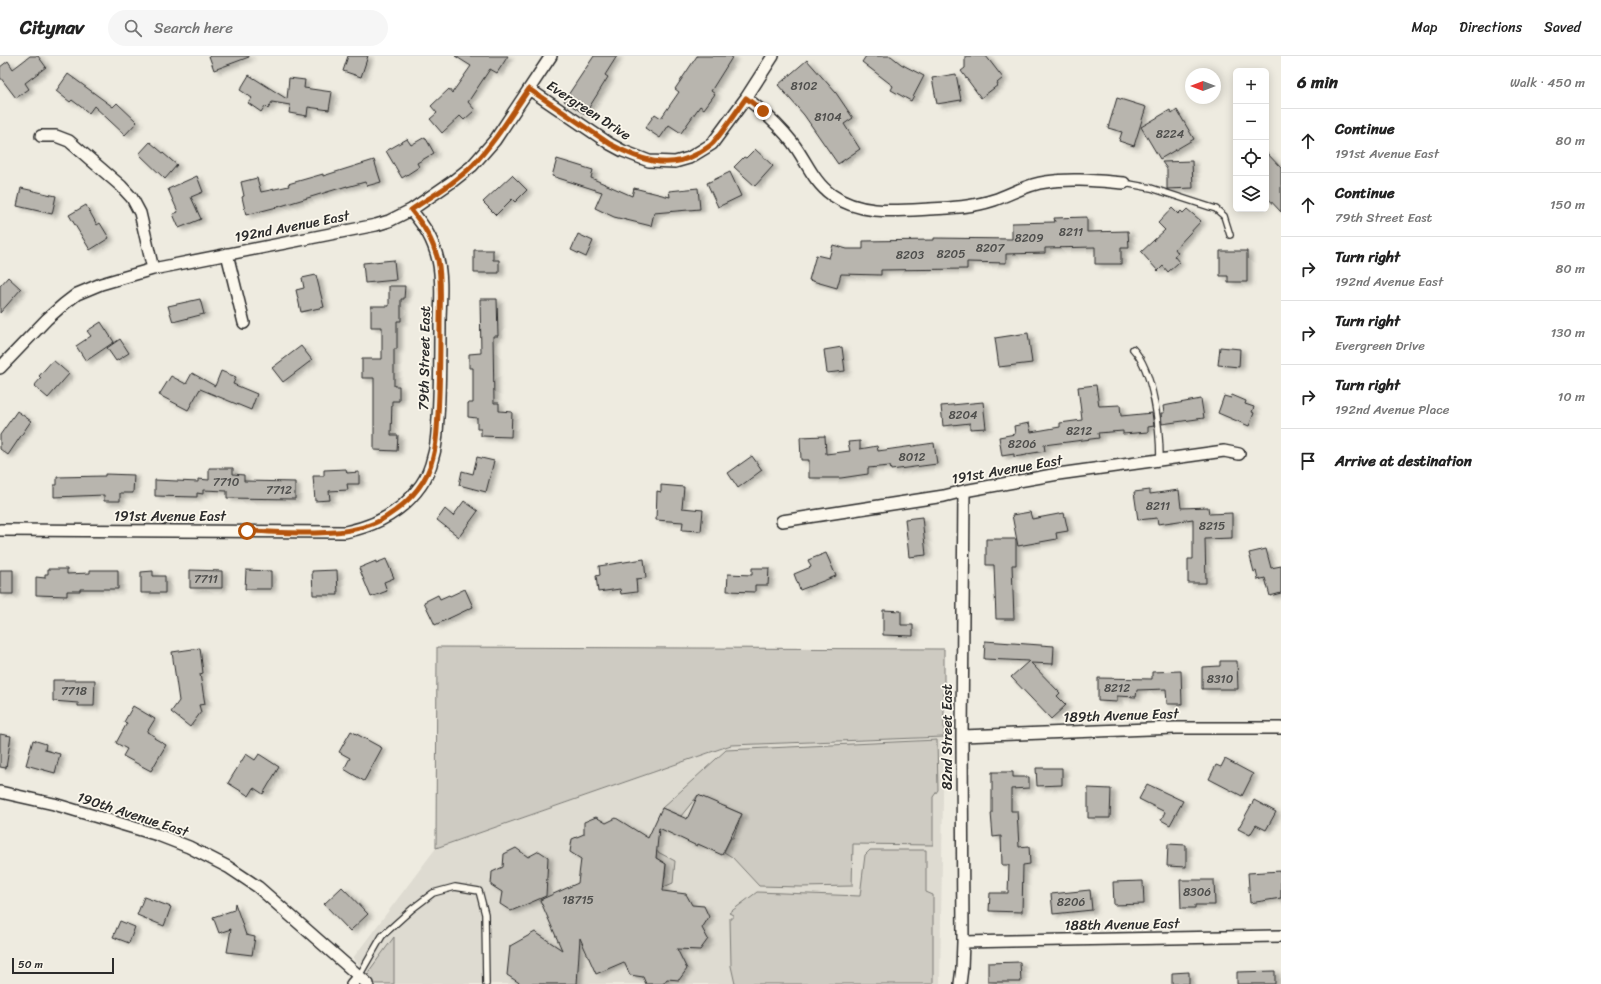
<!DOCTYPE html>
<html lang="en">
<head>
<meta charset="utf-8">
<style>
	body { margin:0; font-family:Sriracha,sans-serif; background:#f6f6f6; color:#222 }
	.controls { position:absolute; right:12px; top:12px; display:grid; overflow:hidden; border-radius:6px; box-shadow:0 2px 10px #0003 }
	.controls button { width:36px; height:36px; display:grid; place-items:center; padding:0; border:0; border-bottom:1px solid #e0e0e0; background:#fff; color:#222; font:20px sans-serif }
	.compass { position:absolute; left:1185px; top:12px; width:36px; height:36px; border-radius:50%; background:#fff; box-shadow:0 2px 10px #0003; rotate:270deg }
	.scale { position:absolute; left:12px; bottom:10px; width:102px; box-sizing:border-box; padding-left:4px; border:2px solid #2b2b2b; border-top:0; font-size:11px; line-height:14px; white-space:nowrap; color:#2b2b2b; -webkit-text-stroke:3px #fbf7ec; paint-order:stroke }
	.stop { position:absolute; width:12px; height:12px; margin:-9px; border:3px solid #b45309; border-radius:50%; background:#fff }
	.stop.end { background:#b45309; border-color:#fff; box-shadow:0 1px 4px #0008 }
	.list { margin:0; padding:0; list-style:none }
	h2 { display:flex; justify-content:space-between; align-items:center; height:52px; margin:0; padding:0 16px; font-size:17px }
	h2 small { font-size:13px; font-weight:400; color:#767676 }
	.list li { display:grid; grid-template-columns:26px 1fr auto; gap:12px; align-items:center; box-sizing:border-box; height:64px; padding:0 16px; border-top:1px solid #e0e0e0 }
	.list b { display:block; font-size:15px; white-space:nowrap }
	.list p { margin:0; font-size:13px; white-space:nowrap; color:#767676 }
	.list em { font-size:13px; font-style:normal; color:#767676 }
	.icon { flex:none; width:22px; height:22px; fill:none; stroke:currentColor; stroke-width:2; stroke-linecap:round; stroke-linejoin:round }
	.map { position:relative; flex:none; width:1281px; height:928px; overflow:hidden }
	header { display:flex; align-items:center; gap:24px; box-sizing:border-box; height:56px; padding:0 20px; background:#fff; border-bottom:1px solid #e0e0e0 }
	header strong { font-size:19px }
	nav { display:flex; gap:22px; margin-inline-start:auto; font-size:14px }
	.search { width:280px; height:36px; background:#f6f6f6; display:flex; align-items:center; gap:10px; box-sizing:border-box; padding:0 14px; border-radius:22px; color:#767676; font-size:15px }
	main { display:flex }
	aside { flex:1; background:#fff }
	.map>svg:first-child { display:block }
	.built { fill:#dedbd1 }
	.green { fill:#cecbc2; stroke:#7c7b76 }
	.building { fill:#b8b5ae; stroke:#2b2b2b; filter:url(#shadow) }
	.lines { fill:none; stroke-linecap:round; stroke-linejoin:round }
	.service-casing { stroke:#2b2b2b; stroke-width:8 }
	.minor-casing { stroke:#2b2b2b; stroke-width:14 }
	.service { stroke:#fbf7ec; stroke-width:5.5 }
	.minor { stroke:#fbf7ec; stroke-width:11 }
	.route { stroke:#b45309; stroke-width:5 }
	.labels { text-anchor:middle; stroke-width:3.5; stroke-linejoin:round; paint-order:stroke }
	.number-label { font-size:12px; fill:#4e4e4c }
	.street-label { font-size:14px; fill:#2b2b2b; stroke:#fbf7ec }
</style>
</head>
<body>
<header>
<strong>Citynav</strong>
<div class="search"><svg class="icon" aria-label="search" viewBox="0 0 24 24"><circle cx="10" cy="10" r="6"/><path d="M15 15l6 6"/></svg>Search here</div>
<nav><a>Map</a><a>Directions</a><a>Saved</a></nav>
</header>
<main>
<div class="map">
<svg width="1281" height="928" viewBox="0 0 1281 928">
	<defs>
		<filter id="shadow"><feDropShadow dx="4.5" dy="2.5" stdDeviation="2" flood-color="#0004"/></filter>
	</defs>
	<rect width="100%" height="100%" fill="#eeebe0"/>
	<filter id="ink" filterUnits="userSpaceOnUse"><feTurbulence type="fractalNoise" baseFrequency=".025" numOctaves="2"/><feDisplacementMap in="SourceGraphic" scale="8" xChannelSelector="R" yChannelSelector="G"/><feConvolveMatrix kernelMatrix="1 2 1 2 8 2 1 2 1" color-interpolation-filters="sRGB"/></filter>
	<g filter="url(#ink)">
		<path class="built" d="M944,681L940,928H376L353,902L436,792L731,689Z"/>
		<path class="green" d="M437,591L944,593V681L731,689L436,792Z
			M937,684L938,734L933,741V789L853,788L852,830L801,831L759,830L732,801L724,796L731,782H733L742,758L724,750L717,765L698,739L681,760L662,752L726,694Z
			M870,794H926V836L933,839V928H735L731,910L730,862H733V859L729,857L757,836L860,840L865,799Z
			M656,795L675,805L673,827L659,833L654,827L665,821L666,808L656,802Z
			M394,881V928H375C371,924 367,921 369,915Z"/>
		<path class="building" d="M30,0H38L46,11L25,27L29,33L16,42L0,21V11L8,5L13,13Z
			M209,0H249V1L214,14Z
			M348,0H368L361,21L343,15Z
			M455,0H508L497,17L490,13L468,46L475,54L464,64L460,60L442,77L430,63L437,57L431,50L449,33L452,37L471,10Z
			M594,0H617L605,19L608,21L585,58L564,45Z
			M697,0H733L711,35L715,38L704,53L700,50L681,77L669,69L660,82L645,72L655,58L661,62L679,36L675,33Z
			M866,0H891L901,8L924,20L911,45L891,34L893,30L862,6Z
			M965,0H986L1003,22L997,27L998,29L981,42L961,15L965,12Z
			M807,4L836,37L853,62L844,68L860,93L838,108L804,59L778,29Z
			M68,18L113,51L117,47L137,66L125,79L94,50L89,57L72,44L70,46L56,35Z
			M956,18L961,44L937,48L932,22Z
			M249,19L287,43L289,22L305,24L304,32L332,36L329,54L308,51L307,60L289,57L290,49L272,46L268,53L265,50L261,56L248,47L252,42L240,34Z
			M1117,42L1146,51L1134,90L1119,85L1122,76L1108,72Z
			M1170,54L1172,58L1177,54L1194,83L1160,103L1141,71Z
			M425,81L434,97L417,107L419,111L402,122L386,95L407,83L411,89Z
			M150,86L177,109L165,123L139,98Z
			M755,93L773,110L755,130L734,111L744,101L746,102Z
			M1266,96L1281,112V156L1266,140Z
			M557,103L593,114L591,122L632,140L634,132L670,141L669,135L698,132L700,153L654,157L651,170L614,161L595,152L602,136L552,120Z
			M374,104L381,126L367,130L365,126L347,131V130L281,150L246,159L242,141L244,140L241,126L257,122L261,136L289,130L288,128L323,118V120Z
			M1192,105L1193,132L1167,133V113L1162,106Z
			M730,116L741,140L718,151L707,127Z
			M512,119L527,134L515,146L512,143L496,159L483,146Z
			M197,120L203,136L191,141L201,163L179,172L173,158L178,156L168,133Z
			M21,132L56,140L52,158L17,150Z
			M86,149L97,169L100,167L109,182L90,194L69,159Z
			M1172,152L1178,158L1181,155L1183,157L1187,153L1201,165L1175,193L1178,197L1174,200L1179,206L1168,216L1163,210L1158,215L1141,196L1165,174L1158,167Z
			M1087,161V176L1128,175L1129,192H1121V208H1095V191L1045,192V197L1006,198V207L967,206V213L881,214V219L841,218L837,232L809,224L816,199L829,202L833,189L847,193H863V185L934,184V182L1012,183V167L1055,166L1054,162Z
			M578,178L593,185L586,201L571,194Z
			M474,194H493V204H499V217H474Z
			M1220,195H1247V226H1228V220H1220Z
			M394,204L396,224L365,227L363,207Z
			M316,219L324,251L301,256L296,234L304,232L302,222Z
			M8,221L21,233L0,257V230Z
			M389,230H405L404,243H401V265H397V293H394V330H399V345H392L391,379H398L397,395L374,394V322H362V303H382V271H371V250H389Z
			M200,243L204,258L173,266L168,250Z
			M480,243H497L498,280H493L494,347H499V355L512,356L511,381L481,380V373H477V362L468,361V347H473V312H469V298L481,297Z
			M101,266L114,286L86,305L76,290L91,280L87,275Z
			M1028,277L1032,307L999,311L995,282Z
			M120,283L129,297L116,305L107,292Z
			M301,290L312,304L283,326L272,312Z
			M842,291L845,315L827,317L824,294Z
			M1220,291L1240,293L1239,311L1218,309Z
			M53,304L69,318L48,342L34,330L41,322L39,320Z
			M221,315L236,321L233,328L257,338L251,354L200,333L188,354L159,339L171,320L186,328L192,317L215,330Z
			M1096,329L1099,350L1120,349L1121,360L1152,357L1154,370L1148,371V376L1123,378V375L1098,377L1099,382L1044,389L1045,395L1027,398V399L1014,401V398L1002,400L999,381L1015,378L1014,370L1029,367L1031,376L1060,371V367L1082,364L1078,331Z
			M1232,339L1246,345L1245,348L1254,351L1252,356L1254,357L1249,370L1218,357L1224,340L1231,342Z
			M1201,343L1204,362L1162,368L1161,357H1164L1163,350Z
			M983,346L986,372L970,373V367L943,370L941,350Z
			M17,355L31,365L8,399L0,393V379Z
			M825,380L826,398L850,395L848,386L860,385V393L877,390L878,395L934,387L937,408L891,414L890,410L868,412V418L841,422H809V404H801L800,381Z
			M752,400L762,414L738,432L728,417Z
			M477,401L494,405L486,436L459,429L462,415L473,418Z
			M209,412H233V418L244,419V425L295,426V443L227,442V435L203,434V438L197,437V441L155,440V424L198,426V423L209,424Z
			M346,413L347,417L359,416V428H347L348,434L329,435L330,444L315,445L313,420H324V414Z
			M105,418L134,419L133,437H120V445H104V439L54,441V429H57V421L105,420Z
			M661,429L684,431L682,452L703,454L701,475L682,474L683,466L656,464L657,435L661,436Z
			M1150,434V438L1179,434L1181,452L1208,451L1209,458L1232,457V482L1205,483L1206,527H1188V503H1193V463L1158,468L1157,462L1138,464L1134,436Z
			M464,445L478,455L459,481L437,464L445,453L453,460Z
			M1030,456L1032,463L1064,457L1068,475L1056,477L1057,483L1018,490L1012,459Z
			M922,461L926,499L909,501L905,463Z
			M986,483H1016V509H1012L1014,563H996L994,509H986Z
			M1266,493L1271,512L1281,510V537L1270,540L1265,522L1258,524L1256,515L1254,516L1249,497Z
			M826,497L836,520L800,534L794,518L811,511L808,504Z
			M386,503L394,522L384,526L387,535L371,541L359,512L376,505V507Z
			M644,503L646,522L636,523L637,536L621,538L620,533L598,536L596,520L600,519L599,510Z
			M752,512H769L768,529H755V536L727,535L728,518L752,519Z
			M48,513H67V518L90,517V514H118V533H80V535H67V540L36,539V521L45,522V518H48Z
			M0,514H13V538H0Z
			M190,514L222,515V532H190Z
			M246,514L271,515V533H245Z
			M337,514L338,539H313L312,515Z
			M153,515V520H165V537H141V516Z
			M465,533L473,551L435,569L424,546L438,539L440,543L449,539L450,540Z
			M883,554L901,555V569H913V580L883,579Z
			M985,585L1054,590L1053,608L1031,607L1060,637L1057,640L1066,649L1051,663L1011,621L1029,605L984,603Z
			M200,592L203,617L200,618L205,648L199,649L201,656L190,671L171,656L179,645L172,596Z
			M1220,605H1237L1238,633H1202V611L1220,610Z
			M1181,615L1182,648H1167L1166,633L1137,634L1136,641L1117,640V646L1098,645V622L1152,623V616Z
			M53,624H95L94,650H78V647L53,645Z
			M133,650L155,663L147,676L155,680L154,682L166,689L151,715L123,700L127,693L116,687L127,667L124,666Z
			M351,675L382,692L364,725L344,713L350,702L339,696Z
			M0,678L11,680L6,712L0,711Z
			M33,684L46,688L45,694L60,698L55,717L26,709Z
			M246,698L255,704L259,698L279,711L263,738L254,732L249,740L228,727Z
			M1225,703L1253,718L1242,740L1209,723L1216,709L1221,711Z
			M1036,712H1062V729L1037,730Z
			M992,716H1013V721H1029V732L1011,733V755H1017L1019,791L1029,790L1030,808L1023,809L1022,856L989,855L990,837H1008L1009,809H1002L1001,780L993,781L991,757H992Z
			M1147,728L1183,745L1170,769L1161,764L1165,756L1139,743Z
			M1088,732L1111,733L1110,762H1088Z
			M698,739L742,758L722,799L698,788L697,790L659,772L656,802L666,808L663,835L686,838L692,849L704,850L709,861L702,872L708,883L700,894L677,893L687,913L679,924L667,923L663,928H646L643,921L630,919L624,906L596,918L580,882L577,928H521L507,919L510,890L535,876L562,894L540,844L578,827L581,803L570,796L572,783L584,778V766L596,761L606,767L616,762L648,782L662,752L687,763Z
			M1254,744L1276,756L1266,774L1256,769L1250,779L1238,773Z
			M1168,788L1186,789V811L1167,810Z
			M516,792L528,801L539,795L548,801L546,840L511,855L500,848L502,836L491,829L492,816L503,811L504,798Z
			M1281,815V842L1250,847L1248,817Z
			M1180,824H1214L1215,849H1195V852H1181Z
			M1143,825L1144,848L1114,849L1113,826Z
			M342,831L368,858L350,875L324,848Z
			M1090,834L1092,854L1053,858L1051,838Z
			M144,841L171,851L164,870L137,859Z
			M235,847L246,879L255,881L252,899L227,896L231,873L219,877L213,861L234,854Z
			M120,865L135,871L129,887L113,881Z
			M1020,906L1021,926H988V907Z
			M1275,915V928H1237V916Z
			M1189,916V928H1172V917Z"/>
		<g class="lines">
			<g class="service-casing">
				<path id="service" d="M1124,127L1151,132L1216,153L1224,160L1230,179
					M1133,293C1154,315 1160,374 1160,404
					M359,920L382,880L412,853L433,837L455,831L479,835L485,858L486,928"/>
			</g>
			<g class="minor-casing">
				<path id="minor" d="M529,33L610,88L623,95L649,105L675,106L689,102L712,88L746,42L773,0
					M746,42C763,55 779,69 792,86C806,104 813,126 832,139C860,159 896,155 929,153C951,152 973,151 994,144C1012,138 1027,128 1046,126C1071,122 1098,125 1124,127
					M41,80H56L69,85L121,130L132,142L140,157L153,213
					M227,198L244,267
					M0,312L47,263L64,248L77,238L101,228L153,213L376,169L389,165L411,154L453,125L472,110L495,84L551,0
					M782,465L944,440L964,435L1058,418L1224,395L1239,398
					M0,474L345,476C375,470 403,455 421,429C426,422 431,410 433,401C437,389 437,375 438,362C440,331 440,299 440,268C440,248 443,224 438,204C433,183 425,171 411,154
					M962,680L1176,672H1281
					M0,736L54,748L158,779L189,791L228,811L258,831L368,928
					M963,886L1281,880
					M352,928L359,920
					M960,928L962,912L963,886L962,680L964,435"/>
			</g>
			<use href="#service" class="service"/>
			<use href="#minor" class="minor"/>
		</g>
	</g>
	<g class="lines" filter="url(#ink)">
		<path class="route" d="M247,475C288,476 351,484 386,461C408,447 427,427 433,401C437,387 437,372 438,358C440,328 440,298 440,268C440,248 442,223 438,204C432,183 425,171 411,154C432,140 455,127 473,109C495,86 511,59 529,33L610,88C638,103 667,115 697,98C702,95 709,91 713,87C725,73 735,57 746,42L763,55"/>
	</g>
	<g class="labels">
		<g class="number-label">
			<text x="804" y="34">8102</text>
			<text x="828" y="65">8104</text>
			<text x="1170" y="82">8224</text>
			<text x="1071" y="180">8211</text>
			<text x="1029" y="186">8209</text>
			<text x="990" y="196">8207</text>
			<text x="951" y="202">8205</text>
			<text x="910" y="203">8203</text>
			<text x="963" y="363">8204</text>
			<text x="1079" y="379">8212</text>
			<text x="1022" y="392">8206</text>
			<text x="912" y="405">8012</text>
			<text x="226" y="430">7710</text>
			<text x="279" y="438">7712</text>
			<text x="1158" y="454">8211</text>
			<text x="1212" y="474">8215</text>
			<text x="206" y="527">7711</text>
			<text x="1220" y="627">8310</text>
			<text x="1117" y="636">8212</text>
			<text x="74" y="639">7718</text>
			<text x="1197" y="840">8306</text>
			<text x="578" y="848">18715</text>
			<text x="1071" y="850">8206</text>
		</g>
		<g class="street-label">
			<text transform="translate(589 54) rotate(33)" y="5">Evergreen Drive</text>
			<text transform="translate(292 170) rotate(-11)" y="5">192nd Avenue East</text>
			<text transform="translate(424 302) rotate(-89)" y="5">79th Street East</text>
			<text transform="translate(1007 413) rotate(-10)" y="5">191st Avenue East</text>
			<text x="170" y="465">191st Avenue East</text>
			<text transform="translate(1121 659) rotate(-2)" y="5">189th Avenue East</text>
			<text transform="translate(947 681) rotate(-90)" y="5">82nd Street East</text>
			<text transform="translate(133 758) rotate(18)" y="5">190th Avenue East</text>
			<text transform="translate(1122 868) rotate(-1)" y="5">188th Avenue East</text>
		</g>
	</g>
</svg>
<div class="controls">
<button>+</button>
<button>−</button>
<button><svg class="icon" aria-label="locate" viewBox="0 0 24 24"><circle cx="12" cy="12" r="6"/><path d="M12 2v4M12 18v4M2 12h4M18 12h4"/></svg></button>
<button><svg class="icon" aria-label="layers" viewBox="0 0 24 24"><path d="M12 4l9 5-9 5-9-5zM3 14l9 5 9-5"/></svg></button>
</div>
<svg class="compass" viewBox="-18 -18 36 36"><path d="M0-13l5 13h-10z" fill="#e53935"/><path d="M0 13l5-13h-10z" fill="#767676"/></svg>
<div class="scale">50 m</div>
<div class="stop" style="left:247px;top:475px"></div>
<div class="stop end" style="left:763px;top:55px"></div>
</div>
<aside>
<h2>6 min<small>Walk · 450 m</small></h2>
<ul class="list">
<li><svg class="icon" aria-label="ahead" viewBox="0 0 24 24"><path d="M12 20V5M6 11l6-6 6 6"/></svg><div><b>Continue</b><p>191st Avenue East</p></div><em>80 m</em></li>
<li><svg class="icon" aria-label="ahead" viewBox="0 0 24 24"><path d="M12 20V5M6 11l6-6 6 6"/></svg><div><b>Continue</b><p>79th Street East</p></div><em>150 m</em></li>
<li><svg class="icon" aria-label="right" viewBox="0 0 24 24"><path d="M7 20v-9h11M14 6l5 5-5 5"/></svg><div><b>Turn right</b><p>192nd Avenue East</p></div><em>80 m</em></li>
<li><svg class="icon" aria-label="right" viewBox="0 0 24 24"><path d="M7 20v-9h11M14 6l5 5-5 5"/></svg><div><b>Turn right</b><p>Evergreen Drive</p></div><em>130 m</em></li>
<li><svg class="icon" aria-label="right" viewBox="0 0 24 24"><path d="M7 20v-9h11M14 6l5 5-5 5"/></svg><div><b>Turn right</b><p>192nd Avenue Place</p></div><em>10 m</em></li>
<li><svg class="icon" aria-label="arrive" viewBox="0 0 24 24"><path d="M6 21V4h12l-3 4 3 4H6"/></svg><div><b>Arrive at destination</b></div></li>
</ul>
</aside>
</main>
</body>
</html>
